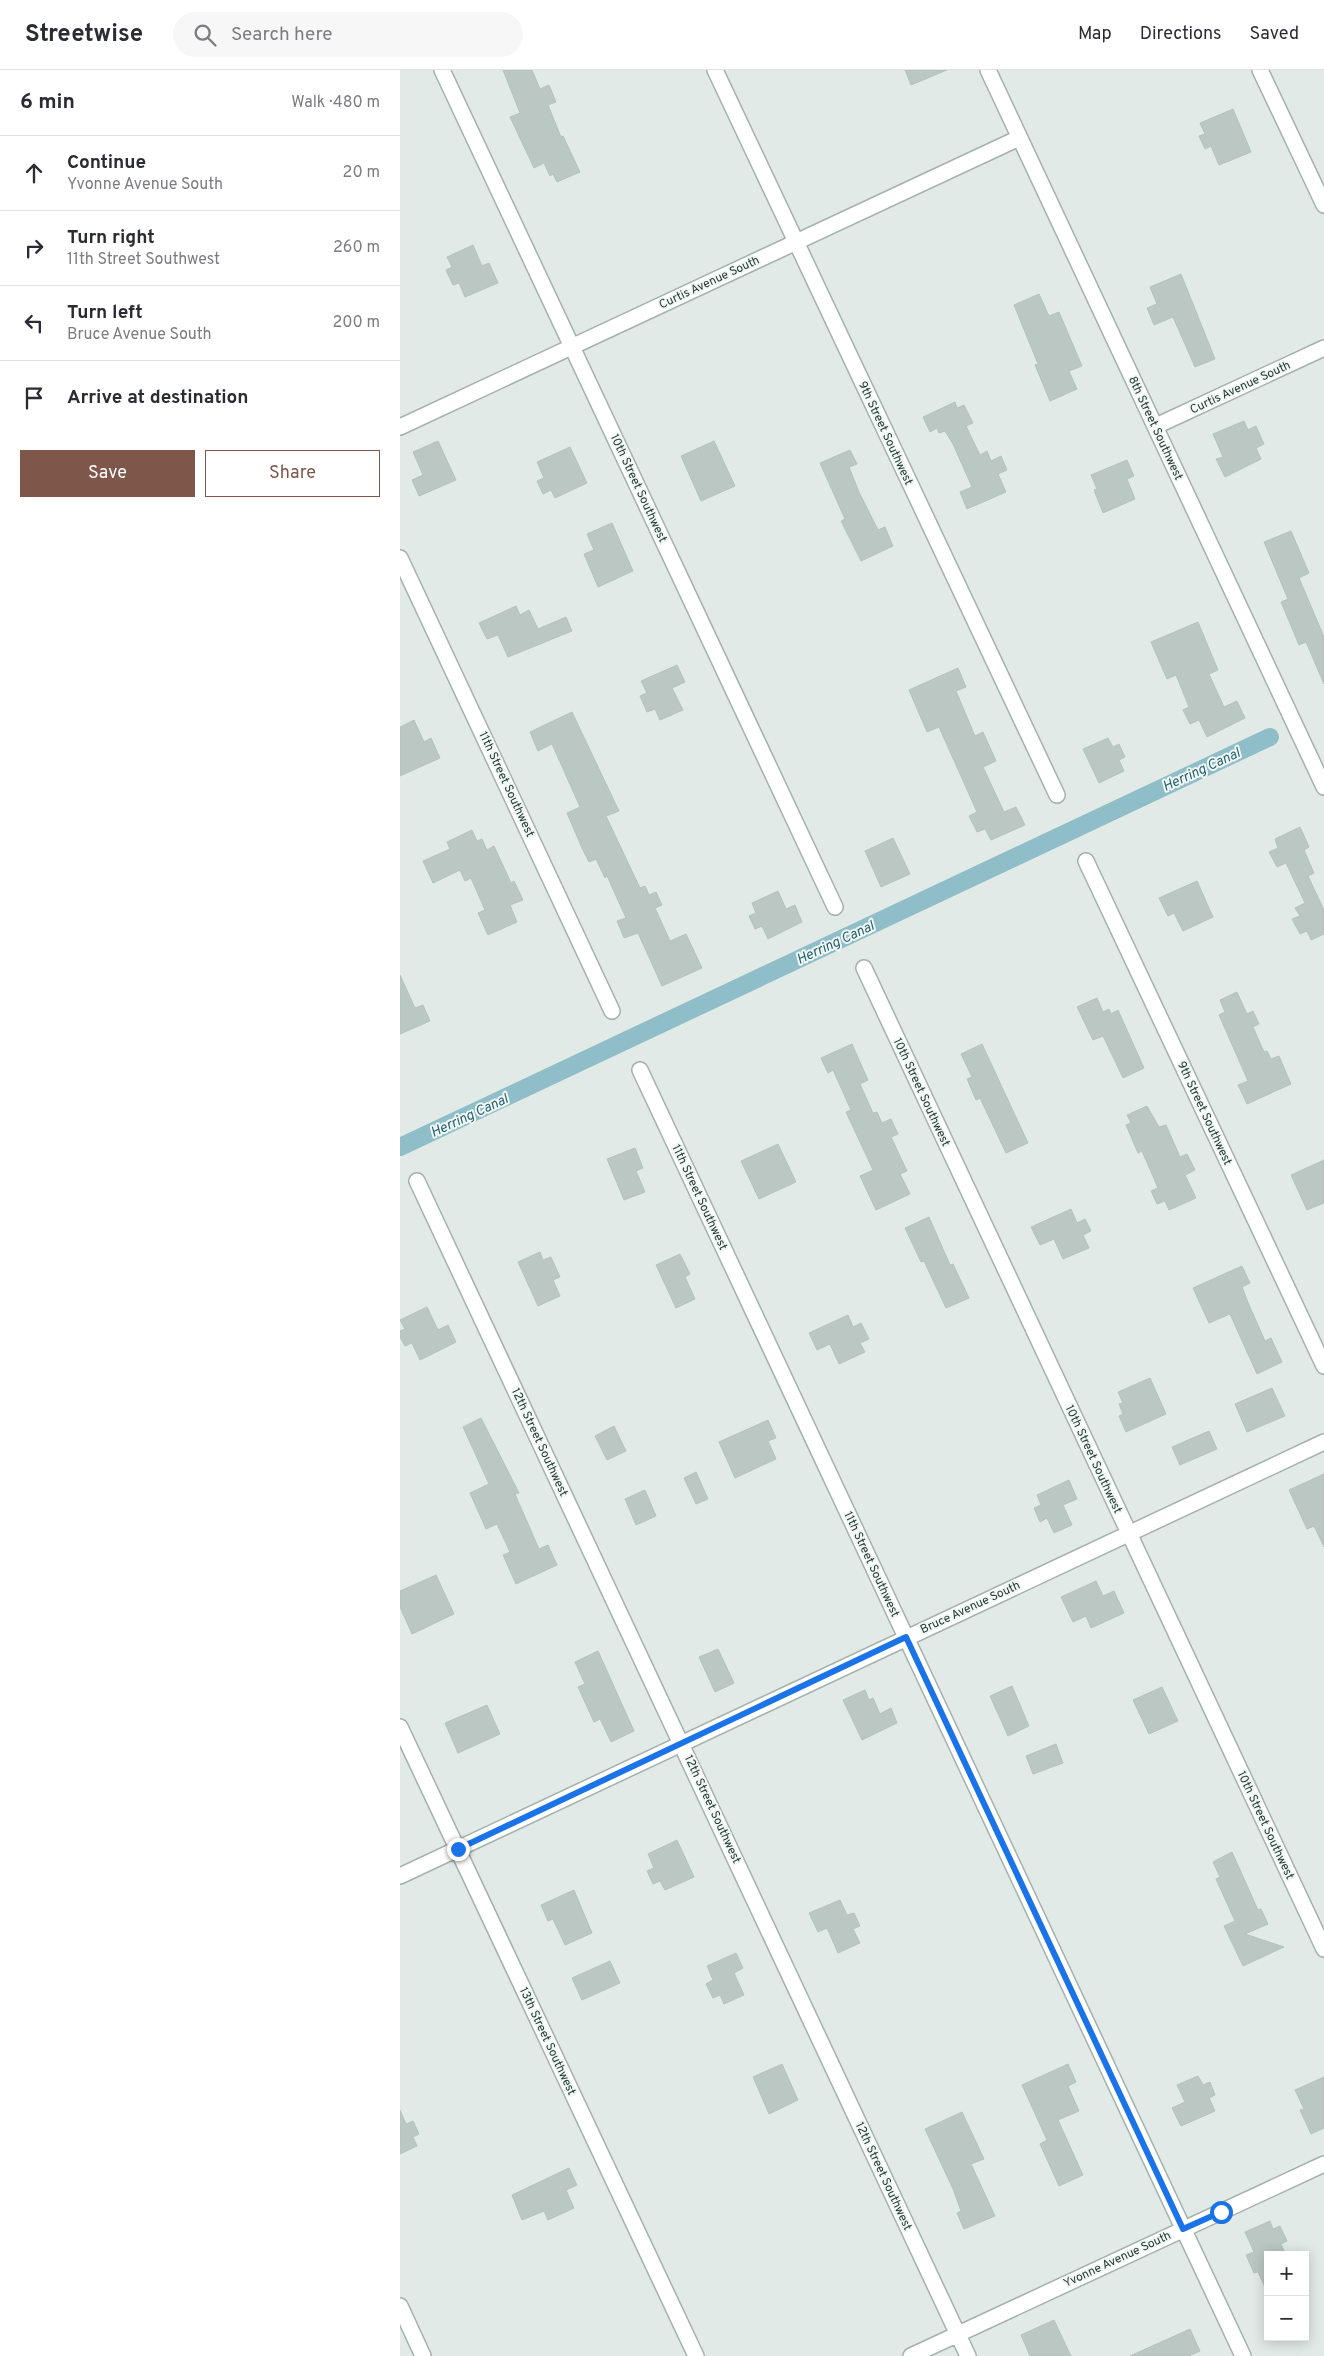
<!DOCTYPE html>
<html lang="en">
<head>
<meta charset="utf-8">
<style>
	body { margin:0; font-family:Overpass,sans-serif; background:#f7f7f7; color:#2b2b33 }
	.controls { position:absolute; right:15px; bottom:15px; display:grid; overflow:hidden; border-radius:0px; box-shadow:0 2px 12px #0003 }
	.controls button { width:45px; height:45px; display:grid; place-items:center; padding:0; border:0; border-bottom:1px solid #e1e1e2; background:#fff; color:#2b2b33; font:25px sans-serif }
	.stop { position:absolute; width:15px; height:15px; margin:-11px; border:4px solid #1a73e8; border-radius:50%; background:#fff }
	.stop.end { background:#1a73e8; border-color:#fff; box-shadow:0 1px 5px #0008 }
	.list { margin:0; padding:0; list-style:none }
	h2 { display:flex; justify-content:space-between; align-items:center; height:65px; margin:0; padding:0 20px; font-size:21px }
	h2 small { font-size:16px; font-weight:400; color:#7c7c81 }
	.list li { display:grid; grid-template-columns:32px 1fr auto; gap:15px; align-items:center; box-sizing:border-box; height:75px; padding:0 20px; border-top:1px solid #e1e1e2 }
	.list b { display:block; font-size:19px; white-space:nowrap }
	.list p { margin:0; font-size:16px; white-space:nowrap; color:#7c7c81 }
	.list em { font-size:16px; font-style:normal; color:#7c7c81 }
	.actions { display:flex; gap:10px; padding:15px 20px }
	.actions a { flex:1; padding:11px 0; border:1px solid #7e564a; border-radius:0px; text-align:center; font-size:18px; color:#7e564a }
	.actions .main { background:#7e564a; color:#fff }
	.icon { flex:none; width:28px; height:28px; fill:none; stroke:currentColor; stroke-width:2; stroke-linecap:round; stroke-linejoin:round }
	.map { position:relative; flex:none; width:924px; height:2286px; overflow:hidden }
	header { display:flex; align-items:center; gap:30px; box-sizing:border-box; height:70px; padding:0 25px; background:#fff; border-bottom:1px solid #e1e1e2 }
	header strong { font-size:24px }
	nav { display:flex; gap:28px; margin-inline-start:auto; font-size:18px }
	.search { width:350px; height:45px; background:#f7f7f7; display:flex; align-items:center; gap:12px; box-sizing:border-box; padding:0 18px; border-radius:28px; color:#7c7c81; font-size:19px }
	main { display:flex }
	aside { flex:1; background:#fff }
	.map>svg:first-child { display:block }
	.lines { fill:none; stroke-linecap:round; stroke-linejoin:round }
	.canal { stroke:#8fbec9; stroke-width:18 }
	.building { fill:#bac7c2; stroke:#b4c3bd }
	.minor-casing { stroke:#a4b1ad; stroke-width:18 }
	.minor { stroke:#fff; stroke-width:15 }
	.route { stroke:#1a73e8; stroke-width:6 }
	.labels { text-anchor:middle; stroke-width:4; stroke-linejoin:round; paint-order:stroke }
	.street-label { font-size:12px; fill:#233934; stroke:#f1f7f4 }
	.water-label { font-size:14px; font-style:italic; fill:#245f6e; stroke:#f1f7f4 }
</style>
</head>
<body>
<header>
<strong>Streetwise</strong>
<div class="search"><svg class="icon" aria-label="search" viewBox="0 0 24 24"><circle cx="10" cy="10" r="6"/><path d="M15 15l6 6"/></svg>Search here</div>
<nav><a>Map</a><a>Directions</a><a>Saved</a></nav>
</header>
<main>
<aside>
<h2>6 min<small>Walk · 480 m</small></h2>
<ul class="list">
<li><svg class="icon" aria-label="ahead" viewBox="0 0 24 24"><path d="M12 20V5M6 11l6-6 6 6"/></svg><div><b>Continue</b><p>Yvonne Avenue South</p></div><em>20 m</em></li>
<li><svg class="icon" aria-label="right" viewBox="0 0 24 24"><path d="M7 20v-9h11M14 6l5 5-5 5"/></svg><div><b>Turn right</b><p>11th Street Southwest</p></div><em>260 m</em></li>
<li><svg class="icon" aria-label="left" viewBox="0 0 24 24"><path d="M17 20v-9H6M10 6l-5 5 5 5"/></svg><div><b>Turn left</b><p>Bruce Avenue South</p></div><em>200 m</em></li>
<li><svg class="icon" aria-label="arrive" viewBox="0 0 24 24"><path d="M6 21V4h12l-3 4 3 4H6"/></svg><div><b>Arrive at destination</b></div></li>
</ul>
<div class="actions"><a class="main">Save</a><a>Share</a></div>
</aside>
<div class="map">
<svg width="924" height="2286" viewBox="0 0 924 2286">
	<rect width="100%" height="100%" fill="#e1eae6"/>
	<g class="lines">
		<path class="canal" d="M0,1077L870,667"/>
	</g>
	<path class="building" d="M103,0H132L140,19L149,15L156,32L148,35L161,67L163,66L180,102L157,112L153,104L150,106L144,93L134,98L110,47L120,43Z
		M505,0H547L511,15Z
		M833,39L851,82L819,95L811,76L805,79L799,66L805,64L800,53Z
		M73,175L82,196L89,193L98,213L65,227L59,213L53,215L46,200L52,197L47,187Z
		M781,204L815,289L795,297L773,247L754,255L747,238L757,234L750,217Z
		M639,224L649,246L659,242L682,296L669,301L677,319L650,331L635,295L638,294L614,235Z
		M555,332L557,338L564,335L573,353L566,356L580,385L587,381L591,391L601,386L607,400L598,404L606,422L567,439L560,422L572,417L553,374L545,361L539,363L537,358L530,362L523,347Z
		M844,351L848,360L856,356L864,374L856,378L861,389L825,407L816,389L823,387L813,364Z
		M38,371L56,410L19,426L12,410L23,405L13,382Z
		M314,371L335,416L301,431L281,386Z
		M170,377L187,413L155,428L151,420L143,424L137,411L144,408L137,392Z
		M450,380L457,394L449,397L459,422L478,460L485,457L493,476L461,491L441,451L445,449L420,393Z
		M727,390L734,406L727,409L735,429L703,443L694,420L697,419L691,405Z
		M212,453L233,501L198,517L184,484L194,480L187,464Z
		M891,461L909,503L899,508L924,567V614L906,572L899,575L881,532L888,529L864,472Z
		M116,536L120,545L129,540L138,559L166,547L172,561L108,587L98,565L87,569L79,553Z
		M798,552L818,600L809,604L824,637L837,631L845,648L807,667L799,650L790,654L783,640L789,637L776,605L767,609L751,572Z
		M277,595L285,612L272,618L283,640L260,650L255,639L247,642L240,626L247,623L241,611Z
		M558,598L566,617L556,621L575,666L583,662L596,691L583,697L604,742L616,737L625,755L591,770L585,759L577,762L569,746L577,742L539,657L527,662L509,620Z
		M172,642L219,741L206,746L240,818L245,816L249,825L256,822L262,835L255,838L270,871L286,864L302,898L262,916L238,863L224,868L217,851L226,848L207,806L205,808L196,789L189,792L182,778L167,743L180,737L152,674L138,681L130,662Z
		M14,650L24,672L31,668L40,688L0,706V657Z
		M708,668L713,677L719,674L725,687L719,690L724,701L699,713L683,679Z
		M900,757L909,777L904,780L914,803L908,806L924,840V864L911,870L907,861L900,864L892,849L900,846L895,838L905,833L886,793L877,797L869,782L878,778L875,769Z
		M72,760L77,771L82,769L87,780L94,776L111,813L114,811L123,830L110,835L117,852L88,865L78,843L85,840L71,808L65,811L60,800L33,813L23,791L50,779L47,772Z
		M493,768L510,804L481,817L465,781Z
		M797,811L813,847L783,861L774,843L768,846L759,828Z
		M378,821L386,839L395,835L402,852L368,869L362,856L355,859L349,846L356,843L352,833Z
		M0,905L15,938L23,935L30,951L0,964Z
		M837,922L847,944L853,941L859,954L853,957L864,982L867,981L871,989L879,986L891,1014L847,1034L838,1015L848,1011L819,945L825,942L820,930Z
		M697,928L703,942L709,939L711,944L718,940L744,998L723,1008L703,966L693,970L677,937Z
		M452,974L468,1010L460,1014L473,1043L477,1042L482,1053L491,1049L498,1064L491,1067L507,1101L500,1104L510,1124L476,1140L460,1106L473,1100L446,1042L451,1040L433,1000L428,1003L421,988Z
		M582,974L628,1073L606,1083L580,1028L576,1030L567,1009L572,1007L561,984Z
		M747,1036L759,1057L766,1055L780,1087L787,1084L795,1100L785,1105L796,1128L769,1140L765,1131L757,1134L751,1121L758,1118L742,1081L738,1083L726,1055L731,1053L727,1045Z
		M378,1074L396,1112L359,1129L341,1091Z
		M235,1078L243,1098L236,1101L245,1122L224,1130L207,1089Z
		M924,1090V1133L907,1140L891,1105Z
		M671,1139L677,1153L685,1149L691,1161L683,1165L689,1178L663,1189L654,1169L640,1175L631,1157Z
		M529,1147L550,1195L553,1194L569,1228L546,1238L524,1191L521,1192L505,1158Z
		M140,1182L143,1190L151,1187L160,1207L153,1210L160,1226L138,1236L118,1192Z
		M280,1184L290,1204L285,1207L295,1229L276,1238L256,1195Z
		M842,1196L850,1213L842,1217L849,1235L865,1271L871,1268L882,1292L857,1304L830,1244L809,1253L793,1218Z
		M27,1237L38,1260L48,1255L56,1272L20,1290L12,1273L5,1276L0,1267V1261L5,1259L0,1250Z
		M448,1245L453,1257L461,1253L469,1269L460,1273L465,1282L439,1294L430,1274L417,1280L409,1263Z
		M750,1308L766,1344L726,1362L719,1346L723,1344L719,1334L723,1333L718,1322Z
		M872,1318L885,1346L847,1362L835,1334Z
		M81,1348L119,1423L115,1424L139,1479L148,1475L157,1495L116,1514L103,1485L110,1482L97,1454L86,1459L70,1423L89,1414L63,1357Z
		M368,1350L376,1368L368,1371L376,1389L335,1408L319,1372Z
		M214,1356L226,1381L207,1390L195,1366Z
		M809,1361L817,1379L780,1395L772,1377Z
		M296,1402L308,1429L296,1434L284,1408Z
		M924,1404V1477L914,1456L907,1459L889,1420Z
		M669,1410L677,1429L663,1435L672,1455L654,1463L647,1448L640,1452L634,1438L641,1435L637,1425Z
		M245,1420L256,1446L236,1455L225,1429Z
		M36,1505L54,1544L12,1564L0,1537V1521Z
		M696,1511L703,1526L714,1521L724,1543L691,1558L686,1546L673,1552L661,1527Z
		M318,1579L334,1613L315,1622L299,1587Z
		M198,1581L234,1661L211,1672L200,1649L194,1652L178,1617L185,1614L175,1592Z
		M612,1616L629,1656L608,1666L590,1626Z
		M762,1617L778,1651L749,1664L733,1630Z
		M465,1620L469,1630L473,1628L480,1644L491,1638L497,1653L462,1670L443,1630Z
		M87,1635L100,1664L58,1683L45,1653Z
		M656,1674L663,1693L633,1704L626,1686Z
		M277,1770L294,1807L265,1820L260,1811L253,1814L247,1801L254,1798L248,1784Z
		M832,1782L858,1840L861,1839L868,1854L845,1864L884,1877L843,1896L824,1856L835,1851L816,1809L820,1807L813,1792Z
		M174,1820L192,1863L165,1875L153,1849L148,1851L141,1835Z
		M440,1830L447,1845L454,1843L460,1856L453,1859L460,1873L438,1883L427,1858L418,1862L409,1843Z
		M336,1883L343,1898L334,1903L344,1925L324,1934L320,1925L313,1928L306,1914L313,1910L307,1896Z
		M210,1891L220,1913L182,1930L172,1908Z
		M382,1994L398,2030L369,2044L353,2007Z
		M668,1994L676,2012L668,2016L679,2041L658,2050L683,2105L659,2116L640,2074L647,2070L622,2015Z
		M798,2006L803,2015L810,2012L815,2025L809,2028L815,2041L781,2056L772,2038L785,2032L777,2015Z
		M924,2007V2058L911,2064L900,2040L904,2039L895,2020Z
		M0,2040L6,2054L13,2051L19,2064L13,2067L17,2076L0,2084Z
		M562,2042L584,2089L571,2094L595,2146L564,2159L557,2143L561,2141L553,2119L525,2059Z
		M169,2098L177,2115L166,2120L174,2138L148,2150L144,2141L122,2150L112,2125Z
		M870,2151L873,2159L880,2156L887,2171L881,2174L886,2185H868V2224L858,2202L854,2203L846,2185L854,2182L845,2162Z
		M654,2250L671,2286H630L621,2265Z
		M790,2259L800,2281L789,2286H730Z"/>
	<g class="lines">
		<g class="minor-casing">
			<path id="minor" d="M42,0L435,837
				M315,0L657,725
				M588,0L924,717
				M860,0L924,135
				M756,356L924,278
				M0,357L619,68
				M0,488L212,941
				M686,791L924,1296
				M464,898L924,1879
				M240,1000L843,2286
				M17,1111L568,2286
				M0,1657L296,2286
				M0,1806L924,1372
				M0,2236L23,2286
				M511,2286L924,2094"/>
		</g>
		<use href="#minor" class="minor"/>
	</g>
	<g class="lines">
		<path class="route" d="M58,1779L506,1567L783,2159L821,2142"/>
	</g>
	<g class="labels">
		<g class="street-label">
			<text transform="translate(309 212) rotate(-25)" y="4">Curtis Avenue South</text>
			<text transform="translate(840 317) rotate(-25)" y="4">Curtis Avenue South</text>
			<text transform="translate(756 358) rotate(65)" y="4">8th Street Southwest</text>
			<text transform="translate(486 363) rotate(65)" y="4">9th Street Southwest</text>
			<text transform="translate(239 418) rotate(65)" y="4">10th Street Southwest</text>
			<text transform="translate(107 714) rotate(65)" y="4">11th Street Southwest</text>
			<text transform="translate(522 1022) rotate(65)" y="4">10th Street Southwest</text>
			<text transform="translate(805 1043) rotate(65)" y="4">9th Street Southwest</text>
			<text transform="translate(300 1127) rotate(65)" y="4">11th Street Southwest</text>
			<text transform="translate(140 1372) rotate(65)" y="4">12th Street Southwest</text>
			<text transform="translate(694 1389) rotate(65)" y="4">10th Street Southwest</text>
			<text transform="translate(472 1494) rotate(65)" y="4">11th Street Southwest</text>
			<text transform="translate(570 1537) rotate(-25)" y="4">Bruce Avenue South</text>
			<text transform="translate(313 1739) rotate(65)" y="4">12th Street Southwest</text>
			<text transform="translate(866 1755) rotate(65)" y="4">10th Street Southwest</text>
			<text transform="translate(148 1971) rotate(65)" y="4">13th Street Southwest</text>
			<text transform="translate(484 2106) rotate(65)" y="4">12th Street Southwest</text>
			<text transform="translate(717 2189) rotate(-25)" y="4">Yvonne Avenue South</text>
		</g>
		<g class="water-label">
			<text transform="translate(801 699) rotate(-25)" y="5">Herring Canal</text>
			<text transform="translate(435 872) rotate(-25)" y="5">Herring Canal</text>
			<text transform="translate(69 1045) rotate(-25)" y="5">Herring Canal</text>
		</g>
	</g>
</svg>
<div class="controls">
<button>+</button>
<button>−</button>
</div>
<div class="stop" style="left:821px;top:2142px"></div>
<div class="stop end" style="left:58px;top:1779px"></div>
</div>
</main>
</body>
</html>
